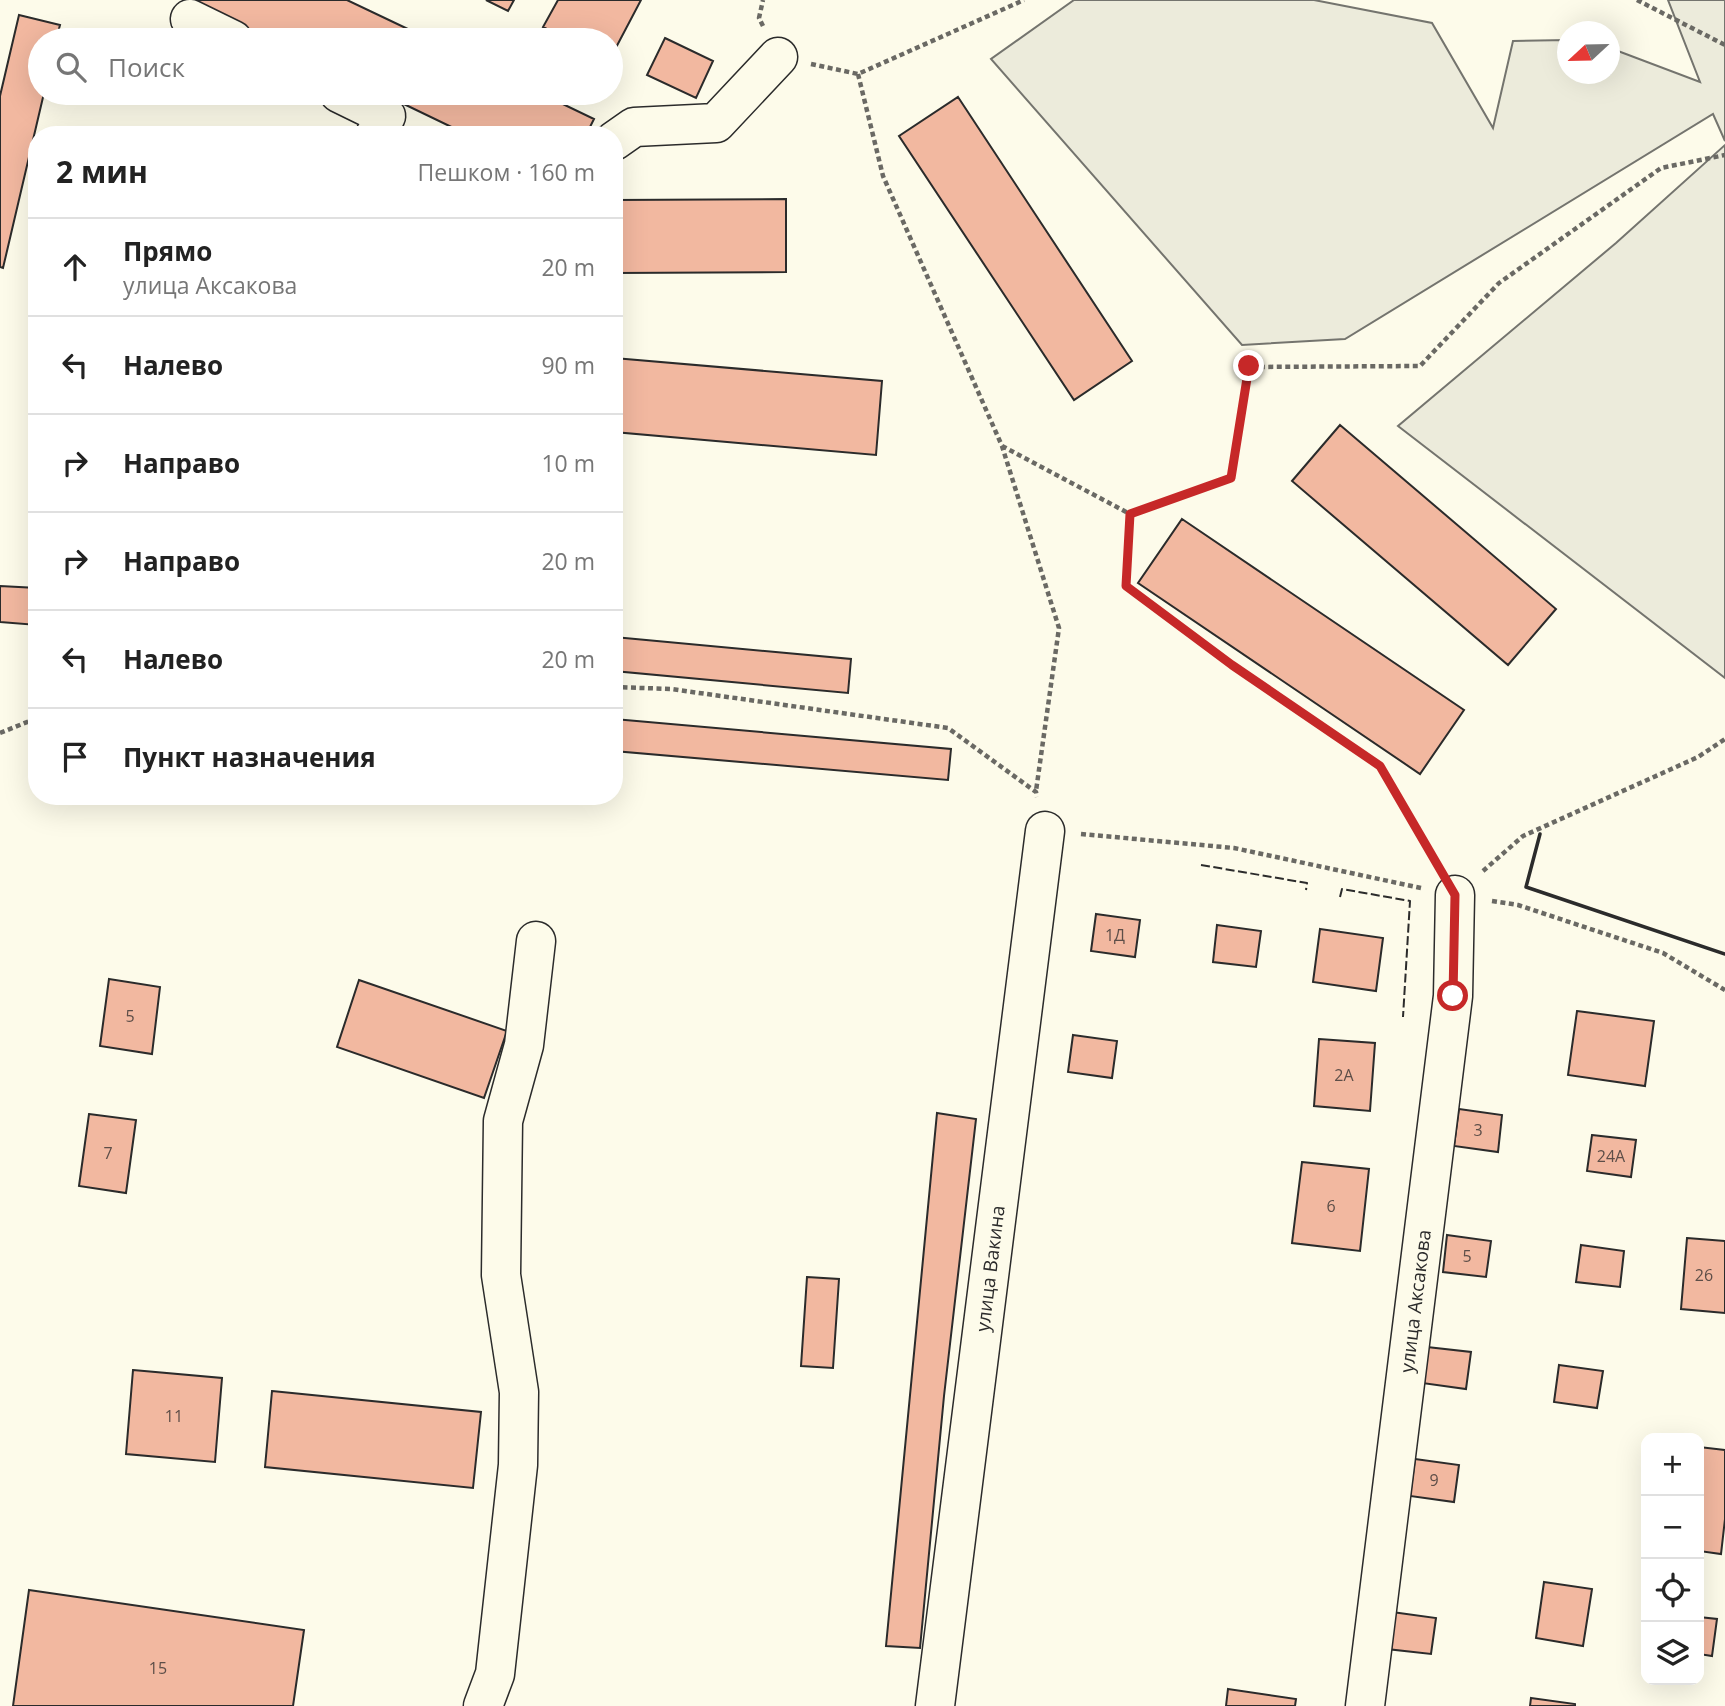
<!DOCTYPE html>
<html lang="ru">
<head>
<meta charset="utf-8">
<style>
	body { margin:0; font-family:"Open Sans",sans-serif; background:#f6f6f6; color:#222 }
	.controls { position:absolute; right:21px; bottom:21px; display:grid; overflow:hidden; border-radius:14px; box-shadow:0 7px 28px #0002 }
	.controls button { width:63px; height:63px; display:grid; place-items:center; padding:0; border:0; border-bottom:2px solid #e0e0e0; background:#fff; color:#222; font:35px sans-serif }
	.compass { position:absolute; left:1557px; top:21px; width:63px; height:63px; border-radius:50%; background:#fff; box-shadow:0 7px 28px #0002; rotate:248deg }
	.stop { position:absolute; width:21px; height:21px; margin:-16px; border:5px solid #c62828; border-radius:50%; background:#fff }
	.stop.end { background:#c62828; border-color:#fff; box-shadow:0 2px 7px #0008 }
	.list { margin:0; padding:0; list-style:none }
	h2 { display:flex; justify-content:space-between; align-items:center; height:91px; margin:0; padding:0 28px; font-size:30px }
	h2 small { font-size:23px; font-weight:400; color:#767676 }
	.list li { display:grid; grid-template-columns:46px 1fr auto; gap:21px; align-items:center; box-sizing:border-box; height:98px; padding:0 28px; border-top:2px solid #e0e0e0 }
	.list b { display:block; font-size:26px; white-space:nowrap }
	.list p { margin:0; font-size:23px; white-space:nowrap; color:#767676 }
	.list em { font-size:23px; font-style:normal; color:#767676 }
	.icon { flex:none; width:38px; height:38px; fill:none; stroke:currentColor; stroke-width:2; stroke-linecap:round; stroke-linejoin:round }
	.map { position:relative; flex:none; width:1725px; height:1706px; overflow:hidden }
	.search { position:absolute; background:#fff; box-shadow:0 7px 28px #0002; left:28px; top:28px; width:595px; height:77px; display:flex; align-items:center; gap:18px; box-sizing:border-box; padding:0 24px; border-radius:38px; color:#767676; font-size:26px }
	.panel { position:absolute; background:#fff; box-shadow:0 7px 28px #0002; left:28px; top:126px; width:595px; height:679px; border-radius:28px }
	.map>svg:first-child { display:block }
	.green { fill:#ecebdb; stroke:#74746e; stroke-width:2 }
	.building { fill:#f2b8a0; stroke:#2b2b2b; stroke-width:2 }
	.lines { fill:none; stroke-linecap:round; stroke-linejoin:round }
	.minor-casing { stroke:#2b2b2b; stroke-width:41 }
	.path { stroke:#6a6964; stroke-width:4.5; stroke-dasharray:5 3.5; stroke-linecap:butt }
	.minor { stroke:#fdfbea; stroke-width:38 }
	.fence { stroke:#2b2b2b; stroke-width:2; stroke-dasharray:9 3.5; stroke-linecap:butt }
	.wall { stroke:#2b2b2b; stroke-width:3.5 }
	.route { stroke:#c62828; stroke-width:9 }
	.labels { text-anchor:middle; stroke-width:5; stroke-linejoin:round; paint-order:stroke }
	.number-label { font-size:16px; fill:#5d4e48 }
	.street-label { font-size:19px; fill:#2b2b2b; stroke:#fdfbea }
</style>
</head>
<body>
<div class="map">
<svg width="1725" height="1706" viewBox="0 0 1725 1706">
	<rect width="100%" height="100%" fill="#fdfbea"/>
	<path class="green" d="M1074,0H1314L1432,23L1493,128L1513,41L1567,40L1568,74H1610V48L1700,82L1668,0H1725V141L1713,114L1345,339L1242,345L991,59Z
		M1725,145V678L1398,426L1616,243Z"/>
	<path class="building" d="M199,0H347L431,40H271L197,5Z
		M486,0H514L508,11Z
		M558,0H641L611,57V40H568L543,27Z
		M19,15L60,25L56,40H40V93H44L3,268L0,267V96Z
		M665,38L713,61L696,98L647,75Z
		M381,93H540L594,119L586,135H468Z
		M958,97L1132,361L1074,400L899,136Z
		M786,199V272L614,273V200Z
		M614,358L882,381L876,455L614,432Z
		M1340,425L1556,609L1508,665L1292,481Z
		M1182,519L1464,710L1420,774L1138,583Z
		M0,586L37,588V625L0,622Z
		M614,637L851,659L848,693L614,671Z
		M614,719L951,749L948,780L614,751Z
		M1096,914L1140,920L1135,957L1091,951Z
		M1217,925L1261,931L1256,967L1213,962Z
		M1320,929L1383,938L1376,991L1313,982Z
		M109,979L160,987L152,1054L100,1046Z
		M359,980L507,1031L484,1098L337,1047Z
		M1577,1011L1654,1021L1645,1086L1568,1075Z
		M1073,1035L1117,1041L1112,1078L1068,1072Z
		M1319,1039L1375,1043L1370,1111L1314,1106Z
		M1459,1109L1502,1115L1498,1152L1454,1146Z
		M937,1113L976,1119L944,1396L920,1648L886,1646Z
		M89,1114L136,1120L126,1193L79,1186Z
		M1592,1135L1636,1140L1631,1177L1587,1171Z
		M1302,1162L1369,1169L1360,1251L1292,1243Z
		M1447,1235L1491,1241L1486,1277L1443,1272Z
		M1687,1238L1725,1241V1313L1681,1309Z
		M1581,1245L1624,1251L1620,1287L1576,1282Z
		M807,1277L839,1279L833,1368L801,1366Z
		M1427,1347L1471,1352L1466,1389L1422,1383Z
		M1559,1365L1603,1371L1597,1408L1554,1402Z
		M133,1370L222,1378L215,1462L126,1454Z
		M272,1391L481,1412L473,1488L265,1467Z
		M1699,1447L1725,1450V1519L1721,1554L1699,1551Z
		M1415,1459L1459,1465L1454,1502L1410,1496Z
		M1544,1582L1592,1589L1583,1646L1536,1638Z
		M29,1590L304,1630L293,1706H13Z
		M1392,1612L1436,1618L1431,1654L1387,1649Z
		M1699,1617L1717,1619L1712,1656L1699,1654Z
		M1228,1689L1296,1699L1295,1706H1226Z
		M1531,1698L1575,1704V1706H1530Z"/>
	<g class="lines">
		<g class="minor-casing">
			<g id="minor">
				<path d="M190,19L233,40"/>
				<path d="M339,93L386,116L375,135"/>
				<path d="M614,141L634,127L716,123L778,57"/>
				<path d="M483,1706L495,1674L518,1465L519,1392L501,1275L503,1121L524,1045L536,941"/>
				<path id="s1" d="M935,1706L1045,831"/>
				<path id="s2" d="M1365,1706L1453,996L1455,895"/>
			</g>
		</g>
		<path class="path" d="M1637,0L1725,45
			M763,26L759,18L763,0
			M811,64L858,74L1024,0
			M858,74L883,176L1002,446L1059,628L1036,791
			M1002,446L1130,514L1126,586L1232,665L1380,766L1438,865
			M1131,514L1231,478L1249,367L1420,366L1499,283L1661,168L1725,155
			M614,687L671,689L948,728L1036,792L1037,797
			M0,733L37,718
			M1081,834L1234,848L1421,888
			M1483,871L1523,836L1698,757L1725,739
			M1492,901L1518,905L1663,953L1725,990"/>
		<use href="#minor" class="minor"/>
		<path class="fence" d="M1201,865L1307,883L1306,890
			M1340,897L1342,889L1410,901L1403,1017"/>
		<path class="wall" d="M1540,834L1526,887L1725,954"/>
	</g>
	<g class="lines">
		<path class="route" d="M1249,366L1231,478L1130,514L1126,586L1232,665L1380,766L1455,895L1453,996"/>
	</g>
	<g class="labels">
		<g class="number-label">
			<text x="1115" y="941">1Д</text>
			<text x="130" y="1022">5</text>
			<text x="1344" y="1081">2А</text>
			<text x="1478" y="1136">3</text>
			<text x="108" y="1159">7</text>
			<text x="1611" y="1162">24А</text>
			<text x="1331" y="1212">6</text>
			<text x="1467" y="1262">5</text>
			<text x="1704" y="1281">26</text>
			<text x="174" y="1422">11</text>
			<text x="1434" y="1486">9</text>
			<text x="158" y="1674">15</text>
		</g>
		<g class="street-label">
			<text dy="7" stroke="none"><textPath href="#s1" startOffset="441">улица Вакина</textPath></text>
			<text dy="7" stroke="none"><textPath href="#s2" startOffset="408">улица Аксакова</textPath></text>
		</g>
	</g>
</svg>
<div class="controls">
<button>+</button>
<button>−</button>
<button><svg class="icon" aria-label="locate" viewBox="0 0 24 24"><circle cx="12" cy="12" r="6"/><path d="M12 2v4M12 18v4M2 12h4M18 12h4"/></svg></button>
<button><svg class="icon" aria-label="layers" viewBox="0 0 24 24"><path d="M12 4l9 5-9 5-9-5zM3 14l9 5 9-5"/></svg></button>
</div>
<svg class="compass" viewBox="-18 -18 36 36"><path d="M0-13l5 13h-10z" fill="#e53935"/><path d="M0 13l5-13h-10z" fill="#767676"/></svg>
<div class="stop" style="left:1453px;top:996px"></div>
<div class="stop end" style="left:1249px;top:366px"></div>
<div class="search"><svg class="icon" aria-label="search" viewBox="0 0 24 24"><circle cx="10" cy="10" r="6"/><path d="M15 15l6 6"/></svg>Поиск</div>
<section class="panel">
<h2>2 мин<small>Пешком · 160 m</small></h2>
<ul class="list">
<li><svg class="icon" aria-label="ahead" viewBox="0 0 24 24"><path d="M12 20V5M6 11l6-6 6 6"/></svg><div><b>Прямо</b><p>улица Аксакова</p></div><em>20 m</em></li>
<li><svg class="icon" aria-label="left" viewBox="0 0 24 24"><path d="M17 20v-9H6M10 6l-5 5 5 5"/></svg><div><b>Налево</b></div><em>90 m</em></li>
<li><svg class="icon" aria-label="right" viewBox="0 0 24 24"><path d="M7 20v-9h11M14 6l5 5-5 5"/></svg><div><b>Направо</b></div><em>10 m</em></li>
<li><svg class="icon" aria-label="right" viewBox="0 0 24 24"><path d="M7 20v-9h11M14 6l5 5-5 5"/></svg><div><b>Направо</b></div><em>20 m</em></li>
<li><svg class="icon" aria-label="left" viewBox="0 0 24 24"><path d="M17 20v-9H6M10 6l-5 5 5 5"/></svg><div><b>Налево</b></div><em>20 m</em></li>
<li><svg class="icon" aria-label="arrive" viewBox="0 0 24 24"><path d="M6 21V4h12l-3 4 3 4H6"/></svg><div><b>Пункт назначения</b></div></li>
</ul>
</section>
</div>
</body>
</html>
